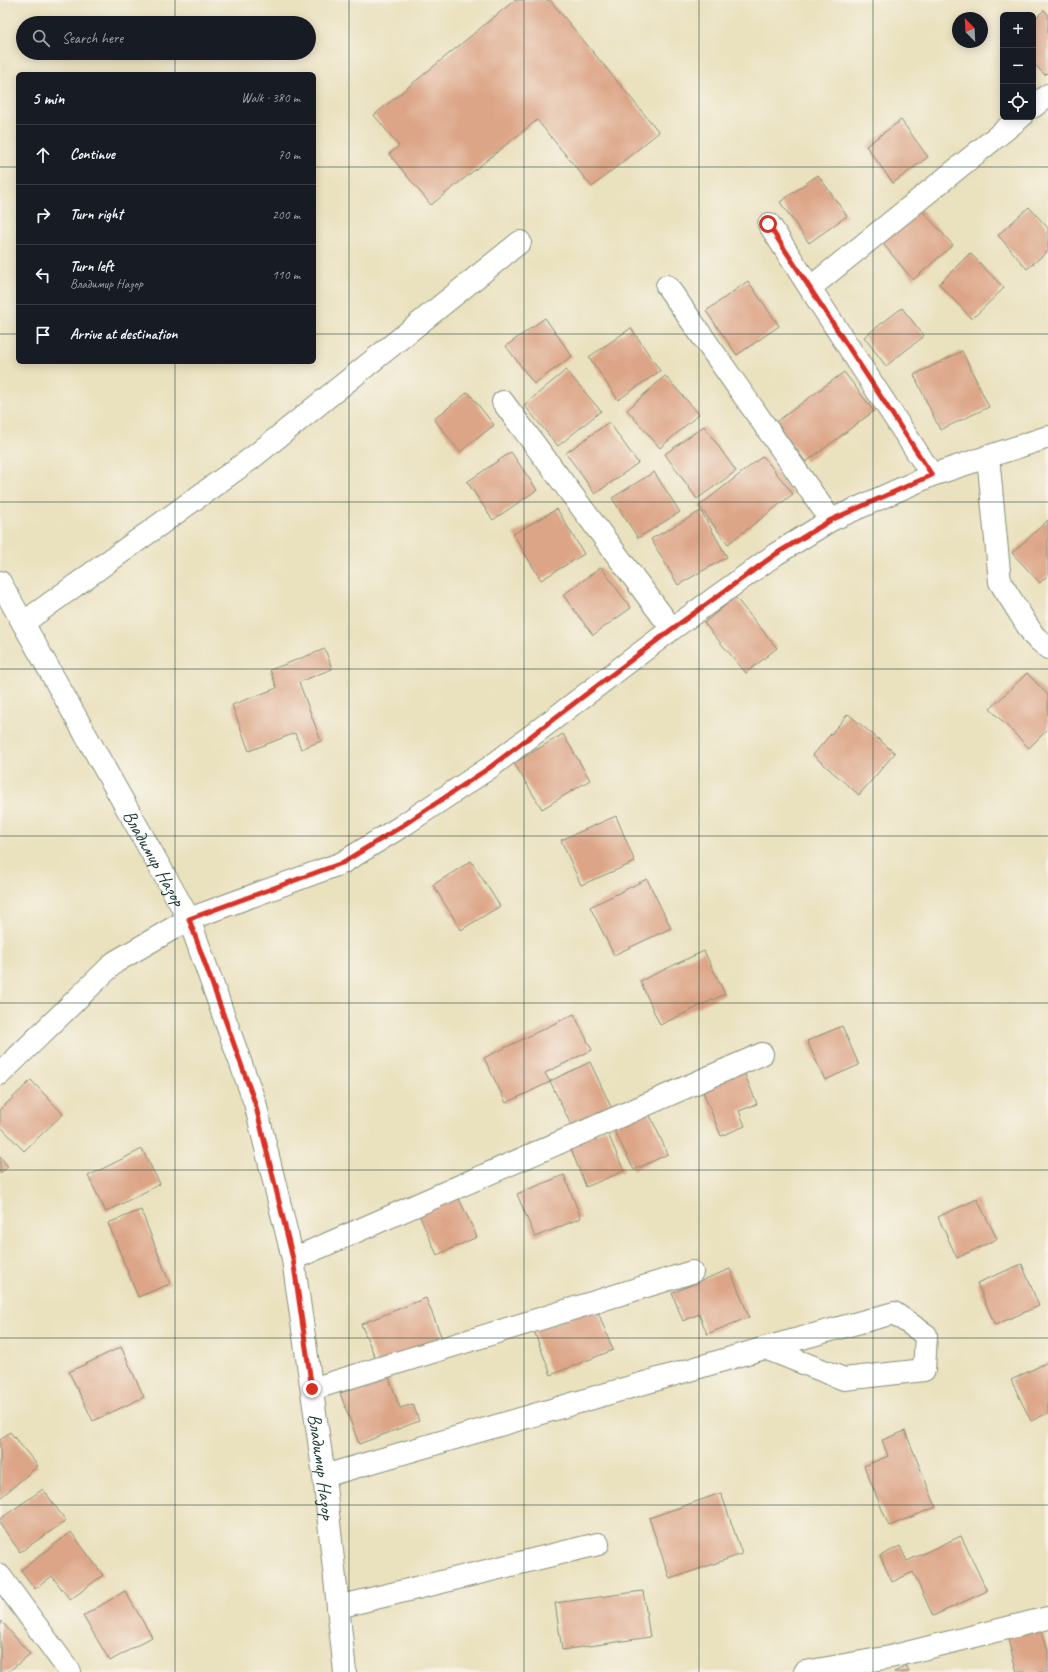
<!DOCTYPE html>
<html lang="en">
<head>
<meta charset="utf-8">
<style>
	body { margin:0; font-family:Caveat,sans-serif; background:#242831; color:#f1f3f6 }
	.controls { position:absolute; right:12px; top:12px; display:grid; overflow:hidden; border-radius:6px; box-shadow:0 2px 10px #0003 }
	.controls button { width:36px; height:36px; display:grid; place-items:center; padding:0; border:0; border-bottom:1px solid #363941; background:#171b24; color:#f1f3f6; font:20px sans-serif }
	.compass { position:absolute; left:952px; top:12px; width:36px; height:36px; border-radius:50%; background:#171b24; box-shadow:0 2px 10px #0003; rotate:336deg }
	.stop { position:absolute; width:12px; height:12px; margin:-9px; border:3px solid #d93025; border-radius:50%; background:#fff }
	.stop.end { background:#d93025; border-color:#fff; box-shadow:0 1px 4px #0008 }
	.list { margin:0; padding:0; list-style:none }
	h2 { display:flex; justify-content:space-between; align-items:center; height:52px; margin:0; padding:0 16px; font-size:17px }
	h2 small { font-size:13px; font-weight:400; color:#9ea1a6 }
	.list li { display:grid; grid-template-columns:26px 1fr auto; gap:12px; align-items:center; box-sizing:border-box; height:60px; padding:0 16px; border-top:1px solid #363941 }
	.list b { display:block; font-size:15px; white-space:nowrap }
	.list p { margin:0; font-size:13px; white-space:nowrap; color:#9ea1a6 }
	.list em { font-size:13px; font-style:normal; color:#9ea1a6 }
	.icon { flex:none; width:22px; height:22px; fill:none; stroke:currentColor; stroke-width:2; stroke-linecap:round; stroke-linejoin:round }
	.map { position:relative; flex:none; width:1048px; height:1672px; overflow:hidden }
	.search { position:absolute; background:#171b24; box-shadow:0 2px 10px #0003; left:16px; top:16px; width:300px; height:44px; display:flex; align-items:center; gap:10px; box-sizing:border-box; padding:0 14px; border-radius:22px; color:#9ea1a6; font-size:15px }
	.panel { position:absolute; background:#171b24; box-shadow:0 2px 10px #0003; left:16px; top:72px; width:300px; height:292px; border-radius:6px }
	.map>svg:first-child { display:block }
	.building { fill:#dda587 }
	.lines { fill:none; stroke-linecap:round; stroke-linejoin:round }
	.minor-casing { stroke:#848f79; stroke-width:24 }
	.major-casing { stroke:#848f79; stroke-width:24 }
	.minor { stroke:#fff; stroke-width:22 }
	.major { stroke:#fff; stroke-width:22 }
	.route { stroke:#d93025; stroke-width:5 }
	.grid { fill:none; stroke:#1f3d34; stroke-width:1; stroke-opacity:0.55 }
	.labels { text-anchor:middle; stroke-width:4; stroke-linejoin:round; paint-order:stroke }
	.street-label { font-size:19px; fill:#1f3d34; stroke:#f7f3e8 }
</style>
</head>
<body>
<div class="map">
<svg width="1048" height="1672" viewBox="0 0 1048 1672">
	<rect width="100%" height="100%" fill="#f7f3e8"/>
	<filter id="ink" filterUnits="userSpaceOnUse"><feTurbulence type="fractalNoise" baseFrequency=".025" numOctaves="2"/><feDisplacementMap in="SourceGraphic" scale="8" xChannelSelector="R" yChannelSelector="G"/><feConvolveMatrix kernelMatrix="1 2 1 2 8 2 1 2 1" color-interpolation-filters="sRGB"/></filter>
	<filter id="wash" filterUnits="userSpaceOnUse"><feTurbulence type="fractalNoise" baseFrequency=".012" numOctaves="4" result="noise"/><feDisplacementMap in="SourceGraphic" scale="16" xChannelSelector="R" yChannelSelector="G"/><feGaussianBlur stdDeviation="0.9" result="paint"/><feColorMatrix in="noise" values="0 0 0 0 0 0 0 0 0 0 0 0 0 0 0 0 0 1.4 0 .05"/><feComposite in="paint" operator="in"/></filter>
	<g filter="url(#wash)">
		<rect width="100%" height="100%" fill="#eae1be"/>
		<g id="blocks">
			<path class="building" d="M515,0H550L659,132L592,187L537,120L431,205L389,154L399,146L374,115Z
				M1044,10L1048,14V72L1045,75L1033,63V21Z
				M901,120L928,157L893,183L866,146Z
				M818,175L847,216L809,243L780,202Z
				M918,206L953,245L913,280L879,239Z
				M1029,207L1048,228V251L1027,269L998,235Z
				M970,253L1004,288L972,319L939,284Z
				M748,281L779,326L737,355L706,311Z
				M902,308L924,336L886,366L864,337Z
				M545,318L572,356L534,384L506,346Z
				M631,328L660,371L618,400L589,357Z
				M962,351L989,407L940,430L914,375Z
				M566,370L601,411L558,446L524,405Z
				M844,372L874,411L806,462L776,422Z
				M665,376L699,414L660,448L627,410Z
				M468,392L494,425L460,452L434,419Z
				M609,422L638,463L595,494L566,453Z
				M704,426L736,471L697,499L665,454Z
				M511,452L537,490L493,520L467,482Z
				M763,456L793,494L728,544L699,506Z
				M654,472L680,512L638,538L612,498Z
				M557,509L584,554L541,580L513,534Z
				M701,511L727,557L678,585L651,539Z
				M1048,520V575L1040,583L1012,553Z
				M601,567L631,608L593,635L563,595Z
				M735,597L777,648L746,673L704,623Z
				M325,649L332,669L299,682L321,741L301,749L295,733L249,751L232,705L277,688L270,670Z
				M1027,673L1048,695V729L1029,748L990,709Z
				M848,714L895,753L859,795L813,755Z
				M563,734L590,780L542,809L514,763Z
				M616,816L635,862L581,885L561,840Z
				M471,861L500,906L461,930L433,885Z
				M647,879L671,928L614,955L590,907Z
				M704,951L725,994L660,1025L640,981Z
				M574,1014L592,1050L545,1073L550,1082L506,1103L484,1058Z
				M842,1026L859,1065L825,1080L807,1041Z
				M590,1062L612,1109L572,1127L550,1081Z
				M743,1070L757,1104L739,1111L745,1126L721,1136L701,1087Z
				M31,1080L63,1114L24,1151L0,1126V1110Z
				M647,1109L668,1154L634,1170L612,1126Z
				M606,1129L624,1171L586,1187L569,1144Z
				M142,1149L160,1184L106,1212L88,1176Z
				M0,1156L8,1167L0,1173Z
				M564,1175L581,1218L535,1237L517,1194Z
				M455,1190L477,1237L437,1255L416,1208Z
				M977,1199L997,1239L957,1258L938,1217Z
				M141,1210L170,1284L138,1297L108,1223Z
				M1022,1264L1039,1306L995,1325L977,1283Z
				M730,1269L749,1317L707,1334L699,1314L683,1321L672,1293Z
				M426,1298L443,1341L379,1367L361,1324Z
				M596,1307L613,1350L551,1375L534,1331Z
				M121,1347L144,1397L93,1421L69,1372Z
				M1048,1362V1413L1031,1421L1011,1380Z
				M388,1375L400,1408L413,1404L419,1421L359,1444L340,1393Z
				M905,1431L936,1507L889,1526L864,1466L888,1456L882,1440Z
				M10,1432L38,1466L0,1498V1440Z
				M43,1489L66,1521L20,1552L0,1524V1519Z
				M721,1493L742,1554L670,1579L649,1518Z
				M71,1532L103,1575L70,1600L52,1576L35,1589L21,1570Z
				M961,1536L987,1591L933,1616L913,1572L892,1582L880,1556L900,1546L907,1561Z
				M125,1591L152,1637L110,1661L83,1616Z
				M643,1591L650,1637L562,1650L555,1603Z
				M1,1621L30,1654L8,1672H0V1622Z
				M1041,1627L1048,1651V1672H1017L1007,1636Z
				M907,1666L909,1672H894Z"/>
		</g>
	</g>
	<g filter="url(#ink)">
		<use href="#blocks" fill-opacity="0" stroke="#848f79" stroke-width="1"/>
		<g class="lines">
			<g class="minor-casing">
				<path id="minor" d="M1033,107L1048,95
					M769,224L810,288
					M667,286L831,520
					M503,402L672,629
					M988,456L1000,582L1034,636L1048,648
					M932,475L810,288L1021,117
					M23,623L252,458L520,242
					M0,1074L115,962L189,919L342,863L402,826L489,768L672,629L776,554L831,520L932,475L1048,437
					M293,1259L762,1054
					M312,1389L692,1272
					M324,1476L765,1348L894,1313L926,1335L924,1370L844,1379L765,1348
					M0,1576L70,1672
					M338,1607L598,1544
					M805,1672L890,1657L1048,1618"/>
			</g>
			<g class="major-casing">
				<g id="major">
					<path id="s1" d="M0,582L189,919L255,1103L293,1259L324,1476L345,1672"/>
				</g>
			</g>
			<use href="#minor" class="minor"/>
			<use href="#major" class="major"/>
		</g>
	</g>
	<g class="lines" filter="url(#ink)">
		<path class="route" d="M312,1389L293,1259L255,1103L189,919L342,863L402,826L489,768L672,629L776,554L831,520L932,475L768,224"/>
	</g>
	<path class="grid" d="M175,0V23M349,0V1672M524,0V1672M699,0V1672M873,0V1672M175,53V74M0,167H18M314,167H1048M0,334H18M314,334H1048M175,362V1672M0,502H1048M0,669H1048M0,836H1048M0,1003H1048M0,1170H1048M0,1338H1048M0,1505H1048"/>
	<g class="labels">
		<g class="street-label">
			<text dy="7" stroke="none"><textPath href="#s1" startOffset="316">Владимир Назор</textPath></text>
			<text dy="7" stroke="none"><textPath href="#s1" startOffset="952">Владимир Назор</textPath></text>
		</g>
	</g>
</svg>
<div class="controls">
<button>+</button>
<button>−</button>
<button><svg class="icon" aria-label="locate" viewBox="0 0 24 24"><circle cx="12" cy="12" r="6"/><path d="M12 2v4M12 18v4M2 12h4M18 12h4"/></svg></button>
</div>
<svg class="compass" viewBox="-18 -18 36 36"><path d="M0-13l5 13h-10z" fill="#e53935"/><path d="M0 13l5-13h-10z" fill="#9ea1a6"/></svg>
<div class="stop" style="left:768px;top:224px"></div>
<div class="stop end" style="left:312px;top:1389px"></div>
<div class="search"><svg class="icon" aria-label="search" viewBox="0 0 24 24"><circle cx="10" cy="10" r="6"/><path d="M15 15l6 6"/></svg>Search here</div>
<section class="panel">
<h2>5 min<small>Walk · 380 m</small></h2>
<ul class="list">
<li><svg class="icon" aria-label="ahead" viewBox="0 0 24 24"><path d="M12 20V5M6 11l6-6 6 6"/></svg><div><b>Continue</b></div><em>70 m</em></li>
<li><svg class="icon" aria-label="right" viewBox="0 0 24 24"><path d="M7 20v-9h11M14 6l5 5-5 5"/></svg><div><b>Turn right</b></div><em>200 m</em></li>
<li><svg class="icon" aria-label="left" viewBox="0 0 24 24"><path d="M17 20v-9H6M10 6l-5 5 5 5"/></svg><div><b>Turn left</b><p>Владимир Назор</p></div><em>110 m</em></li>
<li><svg class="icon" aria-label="arrive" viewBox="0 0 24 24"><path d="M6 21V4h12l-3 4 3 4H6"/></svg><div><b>Arrive at destination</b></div></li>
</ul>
</section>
</div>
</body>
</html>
